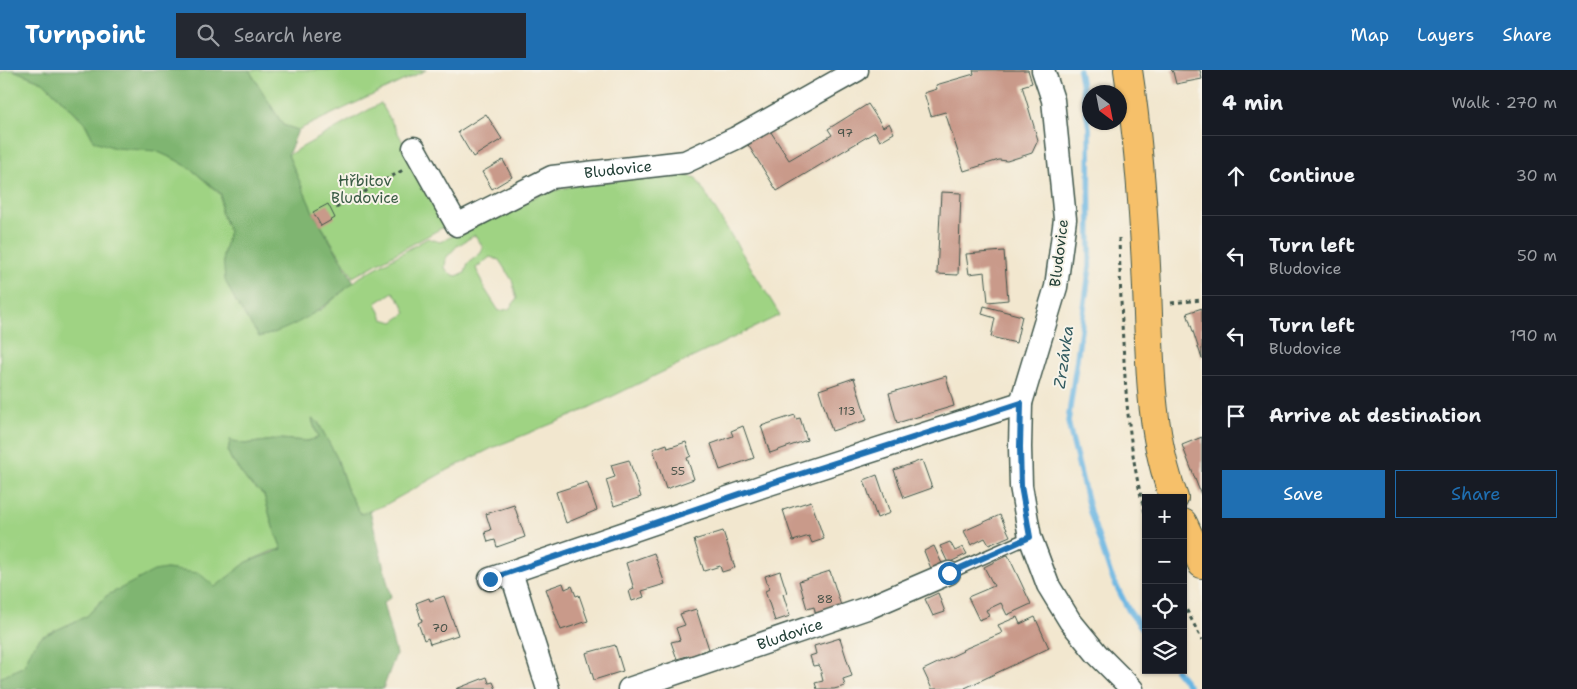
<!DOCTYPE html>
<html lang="en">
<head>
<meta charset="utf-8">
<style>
	body { margin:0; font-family:"Shantell Sans",sans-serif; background:#242831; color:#f1f3f6 }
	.controls { position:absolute; right:15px; bottom:15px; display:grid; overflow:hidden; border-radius:0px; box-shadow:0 1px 4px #0004 }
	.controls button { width:45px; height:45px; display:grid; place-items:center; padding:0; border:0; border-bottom:1px solid #363941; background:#171b24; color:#f1f3f6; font:25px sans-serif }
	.compass { position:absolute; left:1082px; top:15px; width:45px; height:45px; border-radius:50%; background:#171b24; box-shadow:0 1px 4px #0004; rotate:148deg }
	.stop { position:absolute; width:15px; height:15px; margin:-11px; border:4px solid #1f6fb2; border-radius:50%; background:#fff }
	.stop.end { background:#1f6fb2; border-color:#fff; box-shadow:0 1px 5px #0008 }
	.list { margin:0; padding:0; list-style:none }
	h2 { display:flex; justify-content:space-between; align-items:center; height:65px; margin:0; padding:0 20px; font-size:21px }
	h2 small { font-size:16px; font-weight:400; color:#9ea1a6 }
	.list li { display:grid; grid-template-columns:32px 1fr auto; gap:15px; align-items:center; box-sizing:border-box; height:80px; padding:0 20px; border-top:1px solid #363941 }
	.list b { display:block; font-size:19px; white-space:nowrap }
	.list p { margin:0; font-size:16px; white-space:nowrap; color:#9ea1a6 }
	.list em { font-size:16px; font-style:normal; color:#9ea1a6 }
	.actions { display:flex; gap:10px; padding:15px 20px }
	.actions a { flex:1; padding:11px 0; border:1px solid #1f6fb2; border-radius:0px; text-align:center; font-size:18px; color:#1f6fb2 }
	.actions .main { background:#1f6fb2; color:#fff }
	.icon { flex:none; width:28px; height:28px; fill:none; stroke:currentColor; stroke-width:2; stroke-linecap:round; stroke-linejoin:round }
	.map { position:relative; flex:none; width:1202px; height:619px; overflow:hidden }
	header { display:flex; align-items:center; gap:30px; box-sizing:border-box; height:70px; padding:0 25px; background:#1f6fb2; color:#fff }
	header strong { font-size:24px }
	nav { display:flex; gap:28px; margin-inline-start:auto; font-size:18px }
	.search { width:350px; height:45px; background:#242831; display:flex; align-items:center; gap:12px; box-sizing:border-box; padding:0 18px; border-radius:0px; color:#9ea1a6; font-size:19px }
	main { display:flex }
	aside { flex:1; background:#171b24 }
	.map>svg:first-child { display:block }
	.green { fill:#9fd383; stroke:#5f885c; fill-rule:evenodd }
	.forest { fill:#7fb571; stroke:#4f7952 }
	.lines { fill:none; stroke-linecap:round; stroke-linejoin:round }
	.stream { stroke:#69b5e2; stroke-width:5.5 }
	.building { fill:#c99a8a }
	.service-casing { stroke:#3f564b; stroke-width:14 }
	.minor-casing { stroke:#3f564b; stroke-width:25 }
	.primary-casing { stroke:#3f564b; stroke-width:30 }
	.path { stroke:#3f564b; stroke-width:3; stroke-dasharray:4 4; stroke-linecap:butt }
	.service { stroke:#fff; stroke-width:11 }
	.minor { stroke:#fff; stroke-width:22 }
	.primary { stroke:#f6c06b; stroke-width:28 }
	.route { stroke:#1f6fb2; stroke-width:6 }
	.labels { text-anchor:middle; stroke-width:4; stroke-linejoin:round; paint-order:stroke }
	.number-label { font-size:12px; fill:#4a544a }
	.street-label { font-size:15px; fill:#1f3d34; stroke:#f7f3e8 }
	.park-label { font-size:15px; fill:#395b44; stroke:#f7f3e8 }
	.water-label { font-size:16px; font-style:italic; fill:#325b60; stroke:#f7f3e8 }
</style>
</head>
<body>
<header>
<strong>Turnpoint</strong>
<div class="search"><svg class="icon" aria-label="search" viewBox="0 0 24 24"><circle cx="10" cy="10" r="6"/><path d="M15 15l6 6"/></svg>Search here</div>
<nav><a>Map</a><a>Layers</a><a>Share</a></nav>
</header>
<main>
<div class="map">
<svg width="1202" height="619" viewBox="0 0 1202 619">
	<rect width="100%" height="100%" fill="#f7f3e8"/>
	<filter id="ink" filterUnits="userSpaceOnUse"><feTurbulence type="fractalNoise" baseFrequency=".02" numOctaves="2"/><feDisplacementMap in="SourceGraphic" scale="10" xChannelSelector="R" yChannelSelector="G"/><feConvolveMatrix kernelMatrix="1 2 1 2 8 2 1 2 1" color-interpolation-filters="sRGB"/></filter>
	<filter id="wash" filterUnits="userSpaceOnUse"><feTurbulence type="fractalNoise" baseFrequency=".0096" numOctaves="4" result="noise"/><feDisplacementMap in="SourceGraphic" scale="20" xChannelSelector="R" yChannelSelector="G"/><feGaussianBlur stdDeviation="1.12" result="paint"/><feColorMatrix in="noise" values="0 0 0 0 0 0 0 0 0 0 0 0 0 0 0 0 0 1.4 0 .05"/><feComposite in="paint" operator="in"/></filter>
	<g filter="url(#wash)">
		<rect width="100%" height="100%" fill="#f2e7cf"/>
		<path class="green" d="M7,0H13L43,12L84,52L94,71L156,81L174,89L190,98L221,125V142L229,161L223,186L259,267L274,263L322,239L360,207L428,168L440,172L541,124L584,113L685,105L696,108L780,245L576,344L492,378L444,402L385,435L361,444L348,422L337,388L318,352L312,350L318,368L307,371L280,369L245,374L230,370L228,382L231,389L248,412L264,425L273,457L282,479L272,481L247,492L215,517L182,502L166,499L106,526L87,546L41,567L31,580L24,596L0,608V3ZM475,165L483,177L481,183L468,193L465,203L456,206L449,203L445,198L446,188L457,176ZM490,187L499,190L512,210L517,229L509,239L499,241L483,216L476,198ZM393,222L402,233L406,243L393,252L383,249L376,233Z
			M249,0H426L298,60L283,55Z
			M381,33L449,154L353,207L313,142L288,85Z"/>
		<path class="forest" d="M13,0H249L283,55L298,60L288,85L313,142L354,212C324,237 298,258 259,267L236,232L225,210L223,186L229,161L221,142V124L190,98L174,89L156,81L115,78L94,71L84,51L43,12Z
			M312,349L318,352L337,388L348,422L361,444L370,441L391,527L383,533L396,584L383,619H0V608L24,596L31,580L41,567L87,546L106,526L154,501L166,499L199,503L215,517L247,492L282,479L273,457L264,425L248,412L231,389L228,382L230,370L245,374L280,369L307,371L318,368Z"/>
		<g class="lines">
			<path class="stream" d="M1079,0L1089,58L1090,196L1068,352L1090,442L1111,505L1129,541L1146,563
				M1176,600L1191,619"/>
		</g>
		<g id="blocks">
			<path class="building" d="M973,0H1028L1032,13L1022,16L1038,70L1032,83L1007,91L999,90L964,101L945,42L931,46L924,23L937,19L936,15L974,4Z
				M1171,0H1200L1202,9L1176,14L1173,2Z
				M868,34L883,57L889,53L894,63L880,71L875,62L777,121L745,70L767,56L789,90L832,65L828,59Z
				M486,44L502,69L473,87L458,62Z
				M503,90L512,107L492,119L482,102Z
				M941,122L961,123L958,205L937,204Z
				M328,134L335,148L321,156L313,142Z
				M1004,181L1008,230L988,232L985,202L969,204L966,184Z
				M984,236L1022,246L1016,273L991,267L995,248L982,244Z
				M1202,238V289L1187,243Z
				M946,306L954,336L897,353L889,323Z
				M854,308L867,350L832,361L819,320Z
				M795,345L796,349L800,348L807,370L770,383L761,356Z
				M743,356L754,388L720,400L711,374L733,366L731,361Z
				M1202,367V427L1182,375Z
				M686,372L691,386L687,388L694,409L666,419L653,379L667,374L668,378Z
				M629,390L641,427L614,436L606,410L615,407L611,395Z
				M922,390L932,418L904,428L894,400Z
				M877,405L890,443L877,448L864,410Z
				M587,412L597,440L566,453L556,422Z
				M811,431L824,469L812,473L809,466L793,471L783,440Z
				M514,435L525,467L497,477L495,470L488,472L485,462L491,460L486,444Z
				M1000,445L1010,466L989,475L985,468L971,475L964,461Z
				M723,461L735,498L722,502L720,496L704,501L694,470Z
				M950,472L955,481L963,477L967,484L948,493L940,476Z
				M934,476L943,496L932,501L924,481Z
				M654,483L665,514L642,521L644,527L632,531L629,521L634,519L626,493Z
				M1008,485L1031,534L1007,545L1001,533L986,540L989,546L979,550L968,527L994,516L984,497Z
				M780,501L787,523L783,524L790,546L775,551L765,521L769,519L765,506Z
				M830,501L842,539L816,546L814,537L807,539L799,511Z
				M563,513L565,519L572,516L576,526L579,525L588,551L561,560L546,519Z
				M938,523L945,542L933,546L925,529Z
				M444,526L458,565L430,574L428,568L424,570L418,553L422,551L416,533L429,528L430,531Z
				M696,539L709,579L700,582L702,587L689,591L687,586L677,589L671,572L680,570L676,558L685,555L680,544Z
				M1017,547L1020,554L1035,547L1049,578L965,618L966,619H932L923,600L963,581L962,580L1002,563L998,555Z
				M840,568L852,606L843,609L845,616L834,619H817L815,613L823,611L819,595L813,596L810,586L816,584L814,576Z
				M615,575L623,601L594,610L586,583Z
				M487,607L489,613L493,612L496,619H456Z"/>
		</g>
	</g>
	<g filter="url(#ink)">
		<use href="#blocks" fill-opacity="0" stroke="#3f564b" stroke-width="1"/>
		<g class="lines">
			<g class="service-casing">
				<path id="service" d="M949,503L1030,467"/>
			</g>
			<g class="minor-casing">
				<g id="minor">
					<path d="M1043,0L1053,30L1065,149L1056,217L1021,333L1020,377L1021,416L1030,467L1048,515L1070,551L1097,584L1132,619"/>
					<path id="s1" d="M414,78L457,155L552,107L685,92L736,68L857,0"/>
					<path d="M511,502L548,619"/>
					<path d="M490,509L766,415L1021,333"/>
					<path id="s2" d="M629,619L870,537L949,503"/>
				</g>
			</g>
			<g class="primary-casing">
				<path id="primary" d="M1128,0C1139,72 1144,146 1147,218C1150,288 1149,362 1174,428
					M1183,453L1202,494"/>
			</g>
			<path class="path" d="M336,138L403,100
				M1119,168C1120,203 1121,237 1123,272C1126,330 1130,389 1146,446
				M1171,233L1202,230
				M1183,533L1202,570"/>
			<use href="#service" class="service"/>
			<use href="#minor" class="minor"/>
			<use href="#primary" class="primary"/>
		</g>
	</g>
	<g class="lines" filter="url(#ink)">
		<path class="route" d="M490,509L766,415L1021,333L1020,377L1021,416L1030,467L949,503"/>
	</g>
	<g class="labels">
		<g class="number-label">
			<text x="845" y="67">97</text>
			<text x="847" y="345">113</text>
			<text x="678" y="405">55</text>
			<text x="825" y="533">88</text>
			<text x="440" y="562">70</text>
		</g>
		<g class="street-label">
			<text dy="5" stroke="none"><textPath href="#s1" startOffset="261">Bludovice</textPath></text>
			<text transform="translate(1059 183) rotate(-83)" y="5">Bludovice</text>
			<text dy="5" stroke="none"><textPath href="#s2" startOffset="170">Bludovice</textPath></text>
		</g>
		<g class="park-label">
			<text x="365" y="116">Hřbitov<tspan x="365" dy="17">Bludovice</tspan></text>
		</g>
		<g class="water-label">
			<text transform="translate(1063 287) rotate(-82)" y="6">Zrzávka</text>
		</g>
	</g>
</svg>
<div class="controls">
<button>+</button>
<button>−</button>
<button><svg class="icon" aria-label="locate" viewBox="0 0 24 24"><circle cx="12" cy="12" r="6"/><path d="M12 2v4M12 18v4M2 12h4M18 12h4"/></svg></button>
<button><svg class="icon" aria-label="layers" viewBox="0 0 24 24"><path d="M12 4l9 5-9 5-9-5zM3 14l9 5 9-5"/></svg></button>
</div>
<svg class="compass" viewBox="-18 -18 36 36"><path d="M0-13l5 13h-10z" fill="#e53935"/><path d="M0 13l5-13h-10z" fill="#9ea1a6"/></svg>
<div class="stop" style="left:949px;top:503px"></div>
<div class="stop end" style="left:490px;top:509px"></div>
</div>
<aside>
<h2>4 min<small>Walk · 270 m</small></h2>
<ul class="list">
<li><svg class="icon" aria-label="ahead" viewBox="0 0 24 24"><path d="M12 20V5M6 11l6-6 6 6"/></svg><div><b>Continue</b></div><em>30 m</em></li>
<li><svg class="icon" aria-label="left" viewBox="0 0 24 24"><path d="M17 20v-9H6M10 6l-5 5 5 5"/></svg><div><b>Turn left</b><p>Bludovice</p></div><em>50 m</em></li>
<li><svg class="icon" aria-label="left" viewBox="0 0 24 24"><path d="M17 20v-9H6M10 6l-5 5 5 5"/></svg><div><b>Turn left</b><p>Bludovice</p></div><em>190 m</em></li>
<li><svg class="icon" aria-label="arrive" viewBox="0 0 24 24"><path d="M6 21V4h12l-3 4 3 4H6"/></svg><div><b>Arrive at destination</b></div></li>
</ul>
<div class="actions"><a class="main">Save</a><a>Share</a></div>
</aside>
</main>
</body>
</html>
